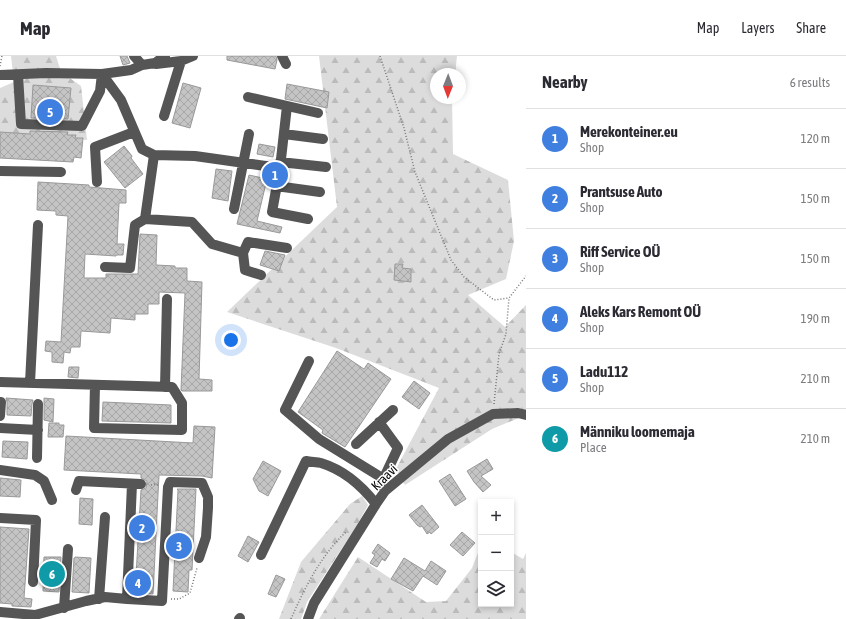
<!DOCTYPE html>
<html lang="en">
<head>
<meta charset="utf-8">
<style>
	body { margin:0; font-family:"Asap Condensed",sans-serif; background:#f7f7f7; color:#2b2b33 }
	.controls { position:absolute; right:12px; bottom:12px; display:grid; overflow:hidden; border-radius:0px; box-shadow:0 2px 6px #0003 }
	.controls button { width:36px; height:36px; display:grid; place-items:center; padding:0; border:0; border-bottom:1px solid #e1e1e2; background:#fff; color:#2b2b33; font:20px sans-serif }
	.compass { position:absolute; left:430px; top:12px; width:36px; height:36px; border-radius:50%; background:#fff; box-shadow:0 2px 6px #0003; rotate:181deg }
	.you { position:absolute; left:231px; top:284px; width:14px; height:14px; margin:-10px; border:3px solid #fff; border-radius:50%; background:#1a73e8; box-shadow:0 0 0 6px #1a73e833 }
	.badge { display:grid; place-items:center; width:26px; height:26px; border-radius:50%; background:#000; color:#fff; font-size:13px; font-weight:700 }
	.pin { position:absolute; translate:-50% -50%; border:2px solid #fff; box-shadow:0 1px 4px #0006 }
	.list { margin:0; padding:0; list-style:none }
	h2 { display:flex; justify-content:space-between; align-items:center; height:52px; margin:0; padding:0 16px; font-size:17px }
	h2 small { font-size:13px; font-weight:400; color:#7c7c81 }
	.list li { display:grid; grid-template-columns:26px 1fr auto; gap:12px; align-items:center; box-sizing:border-box; height:60px; padding:0 16px; border-top:1px solid #e1e1e2 }
	.list b { display:block; font-size:15px; white-space:nowrap }
	.list p { margin:0; font-size:13px; white-space:nowrap; color:#7c7c81 }
	.list em { font-size:13px; font-style:normal; color:#7c7c81 }
	.icon { flex:none; width:22px; height:22px; fill:none; stroke:currentColor; stroke-width:2; stroke-linecap:round; stroke-linejoin:round }
	.map { position:relative; flex:none; width:526px; height:563px; overflow:hidden }
	header { display:flex; align-items:center; gap:24px; box-sizing:border-box; height:56px; padding:0 20px; background:#fff; border-bottom:1px solid #e1e1e2 }
	header strong { font-size:19px }
	nav { display:flex; gap:22px; margin-inline-start:auto; font-size:14px }
	main { display:flex }
	aside { flex:1; background:#fff }
	.map>svg:first-child { display:block }
	.forest { fill:url(#forest-firs) }
	.building { fill:url(#building-cross-hatch); stroke:#999 }
	.lines { fill:none; stroke-linecap:round; stroke-linejoin:round }
	.path { stroke:#777; stroke-width:1.5; stroke-dasharray:1 2; stroke-linecap:butt }
	.minor { stroke:#555; stroke-width:10 }
	.labels { text-anchor:middle; stroke-width:3; stroke-linejoin:round; paint-order:stroke }
	.street-label { font-size:13px; fill:#000; stroke:#fff }
</style>
</head>
<body>
<header>
<strong>Map</strong>
<nav><a>Map</a><a>Layers</a><a>Share</a></nav>
</header>
<main>
<div class="map">
<svg width="526" height="563" viewBox="0 0 526 563">
	<defs>
		<pattern id="forest-firs" width="22" height="20" patternUnits="userSpaceOnUse"><rect width="22" height="20" fill="#dcdcdc"/><path d="M5 1l3.5 6h-7zM16 11l3.5 6h-7z" fill="#bbb"/></pattern>
		<pattern id="building-cross-hatch" width="8" height="8" patternUnits="userSpaceOnUse"><rect width="8" height="8" fill="#c4c4c4"/><path d="M0 0l8 8M0 8l8-8" fill="none" stroke="#a7a7a7"/></pattern>
	</defs>
	<rect width="100%" height="100%" fill="#fff"/>
	<path class="forest" d="M11,0H56L61,16L81,30L87,84L0,76V32L14,26Z
		M319,0H457L455,18H436V42H452L453,98L508,124L514,185L506,223L468,239L505,271L526,249V359L492,373L405,429L396,413L439,332L336,292L227,256L337,151Z
		M362,440L368,449L357,469L307,546L301,563H279L301,506L350,448Z
		M481,489V548H511V496L523,503L526,497V563H319L358,501L426,546L446,545L472,512Z"/>
	<path class="building" d="M120,0H127L130,7L123,9Z
		M227,0H276L277,4L275,13L227,4Z
		M183,27L201,32L190,72L172,67Z
		M287,28L329,36L327,52L285,43Z
		M33,29L71,32L68,63L31,62Z
		M30,75L68,76L67,79H76L75,82H83L81,102L74,101L73,106L0,102V76L30,78Z
		M259,88L275,91L273,101L257,98Z
		M124,90L132,100L131,102L143,118L125,132L104,106Z
		M216,113L232,115L228,145L212,142Z
		M249,119L267,123L257,165L282,171L280,177L237,168Z
		M38,126L89,129V131L126,134V147H119L117,188H124L123,199H116V200L85,198L84,222H106V218H138L140,178L157,179L156,209L175,210V212H187V225L202,226L199,323L212,324V335H182L181,334L185,237L159,236V248H148V258H135V264L111,262L110,277L81,275L80,291H71L70,297L64,296L63,307L52,306V296L45,295L46,285L61,286L68,160L56,159V155L37,154Z
		M265,195L285,199L279,215L260,209Z
		M395,208H403L402,212L411,213V226L394,224Z
		M337,295L364,313L368,307L391,323L345,391L322,377L323,374L298,356Z
		M69,311H79L78,322L68,321Z
		M414,325L430,337L419,353L402,341Z
		M6,342L33,344L32,348L31,360L7,359V346Z
		M44,342L54,343L53,366L44,364Z
		M103,346L171,349V367L102,365Z
		M49,367H59V369H64L63,381H48Z
		M194,370L215,371L212,422L202,420L159,419L153,538L135,537L141,434L146,432L147,425L141,422V418L64,414L66,380L193,387Z
		M3,385L28,386L27,403L2,401Z
		M487,403L493,413L481,420L491,429L483,436L474,426L467,415Z
		M263,405L281,415L268,440L259,435L253,423Z
		M450,418L466,443L455,450L439,425Z
		M0,422L21,424L20,441L0,440Z
		M177,433H196L192,514H189L188,536L173,535L178,434Z
		M80,442L93,443L92,469L79,468Z
		M422,449L439,471L431,478L430,476L427,478L422,470L420,471L417,469L409,459Z
		M0,471L29,473L24,542L32,543L31,551L12,550V548L0,547Z
		M462,476L475,487L463,500L450,489Z
		M248,480L259,486L248,506L238,500Z
		M378,488L390,497L385,505L382,503L377,511L370,507L375,499L372,497Z
		M44,501H61L59,536L43,535Z
		M75,501L91,502L89,537L72,536L74,502H75Z
		M404,502L425,515L431,505L446,515L437,529L423,520L413,535L391,523Z
		M276,519L285,523L276,541L268,538Z"/>
	<g class="lines">
		<path class="path" d="M380,0L404,72L415,116L451,204L464,221L494,244L509,242
			M0,10L2,0
			M494,348L499,298L506,278L509,242L526,220
			M151,429L154,428L159,429
			M171,543H179L190,537L197,512
			M291,563C305,531 321,499 347,475"/>
		<path class="minor" d="M134,0L142,9
			M282,0L286,8
			M156,8L181,5L193,0
			M102,18L121,44L142,93L154,99L195,100L280,112
			M0,19L46,17L102,18L131,14L142,9L155,7L165,0
			M18,19L21,68L82,70L100,35L102,18
			M248,41L318,57
			M287,50L280,112L272,156L308,163
			M164,60L181,5
			M284,78L323,83
			M154,99L145,163L192,166L212,188L243,197
			M280,106L326,111
			M0,115L61,116
			M97,126L95,91L134,76
			M276,130L320,136
			M234,153L249,78
			M105,211L130,212L135,169L145,163
			M261,219L245,214L243,197L248,186L287,192
			M309,305L285,354L319,383L379,420L385,435
			M0,326L172,331L182,347V374L94,372L95,329
			M30,327L38,169
			M165,331L167,243
			M0,360L1,346
			M379,366L398,392L382,426
			M0,372L38,374
			M356,388L393,354
			M37,402L38,348
			M0,414L35,419L44,425L52,444
			M76,434L79,425L141,428
			M0,462L36,464L33,526
			M261,499L306,405C311,406 317,406 321,407C344,414 362,430 376,448
			M99,543L105,461
			M127,543L162,545L168,431L170,426L202,427L208,441V452L206,481L199,502
			M64,552L68,493
			M0,556L35,559L86,545L105,541L127,543L132,428
			M239,563L240,562
			M308,563L314,547L376,448L385,435L448,383L493,358L518,357L526,359"/>
	</g>
	<g class="labels">
		<g class="street-label">
			<text transform="translate(384 421) rotate(-44)" y="5">Kraavi</text>
		</g>
	</g>
</svg>
<div class="controls">
<button>+</button>
<button>−</button>
<button><svg class="icon" aria-label="layers" viewBox="0 0 24 24"><path d="M12 4l9 5-9 5-9-5zM3 14l9 5 9-5"/></svg></button>
</div>
<svg class="compass" viewBox="-18 -18 36 36"><path d="M0-13l5 13h-10z" fill="#e53935"/><path d="M0 13l5-13h-10z" fill="#7c7c81"/></svg>
<div class="you"></div>
<div class="pin badge" style="left:275px;top:119px;background:#3f7fe0">1</div>
<div class="pin badge" style="left:142px;top:472px;background:#3f7fe0">2</div>
<div class="pin badge" style="left:179px;top:490px;background:#3f7fe0">3</div>
<div class="pin badge" style="left:138px;top:527px;background:#3f7fe0">4</div>
<div class="pin badge" style="left:50px;top:56px;background:#3f7fe0">5</div>
<div class="pin badge" style="left:52px;top:518px;background:#0f9aa8">6</div>
</div>
<aside>
<h2>Nearby<small>6 results</small></h2>
<ul class="list">
<li><span class="badge" style="background:#3f7fe0">1</span><div><b>Merekonteiner.eu</b><p>Shop</p></div><em>120 m</em></li>
<li><span class="badge" style="background:#3f7fe0">2</span><div><b>Prantsuse Auto</b><p>Shop</p></div><em>150 m</em></li>
<li><span class="badge" style="background:#3f7fe0">3</span><div><b>Riff Service OÜ</b><p>Shop</p></div><em>150 m</em></li>
<li><span class="badge" style="background:#3f7fe0">4</span><div><b>Aleks Kars Remont OÜ</b><p>Shop</p></div><em>190 m</em></li>
<li><span class="badge" style="background:#3f7fe0">5</span><div><b>Ladu112</b><p>Shop</p></div><em>210 m</em></li>
<li><span class="badge" style="background:#0f9aa8">6</span><div><b>Männiku loomemaja</b><p>Place</p></div><em>210 m</em></li>
</ul>
</aside>
</main>
</body>
</html>
